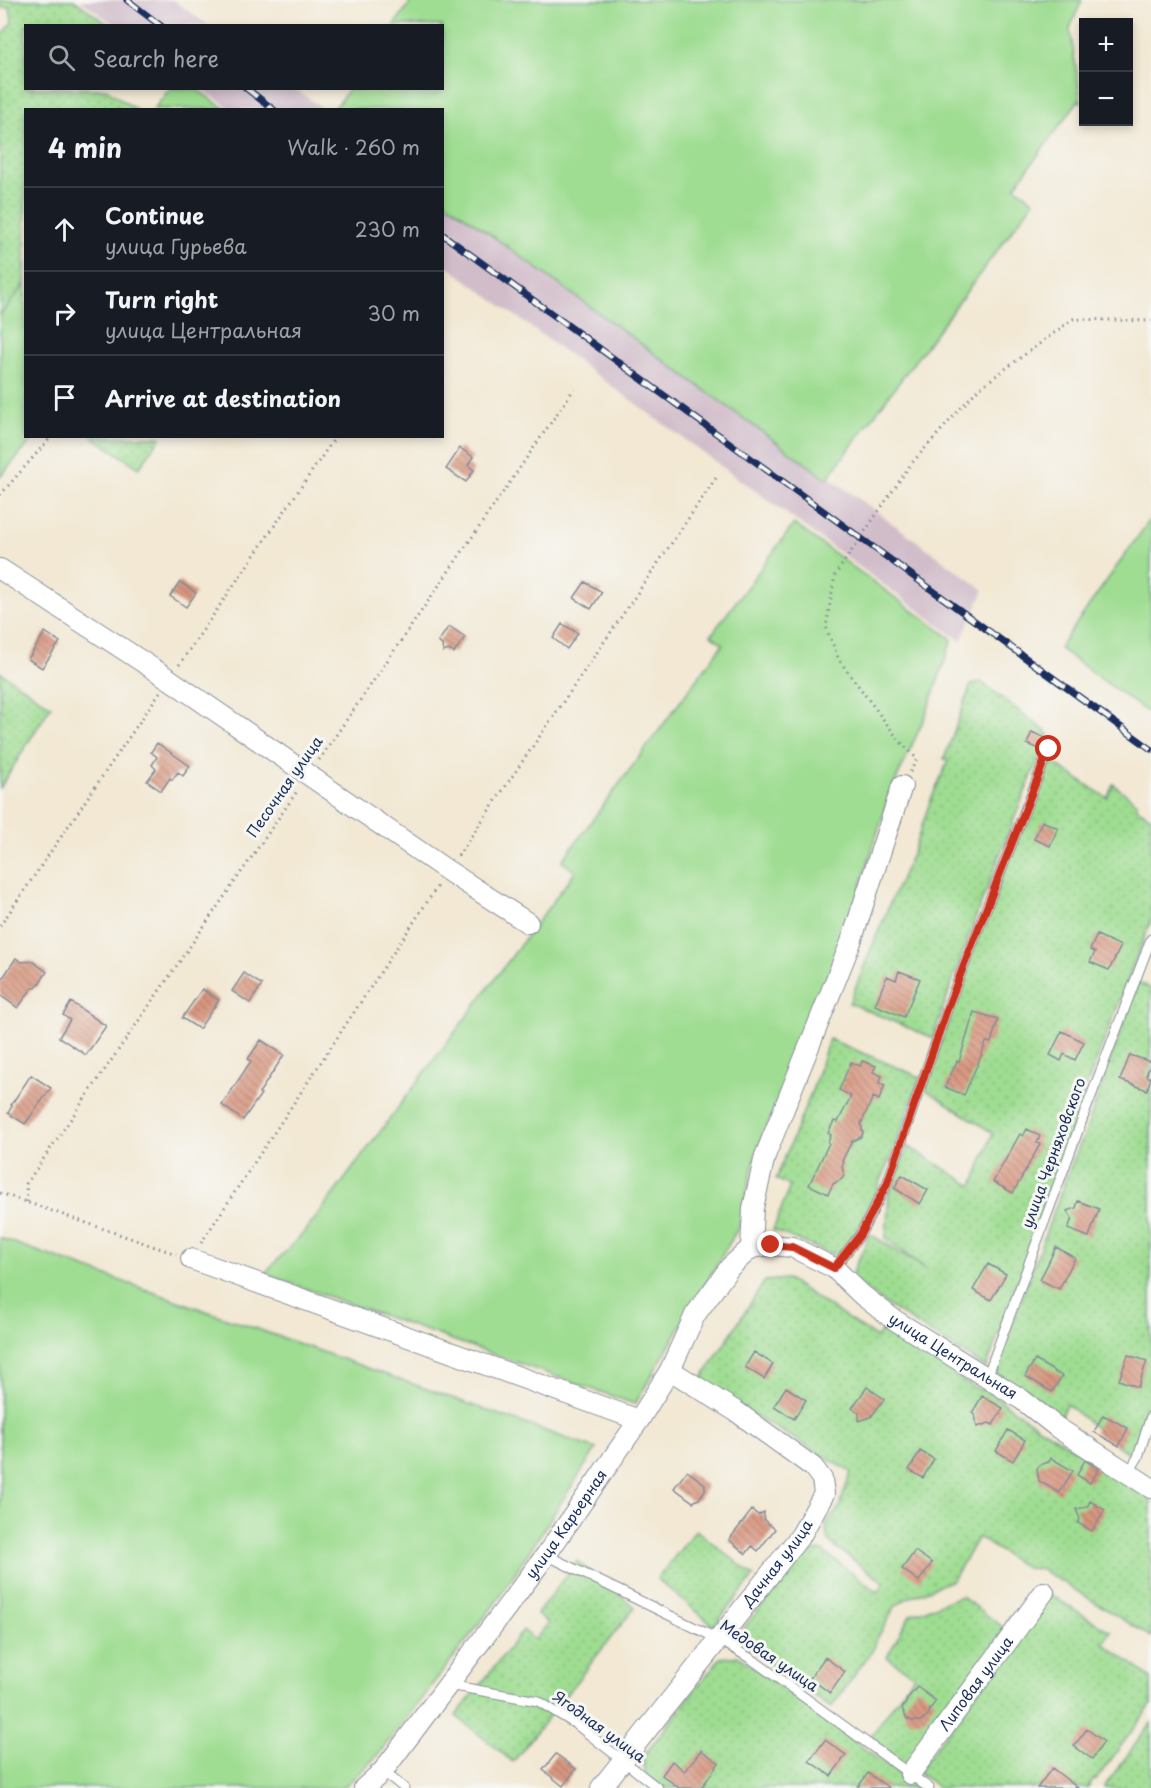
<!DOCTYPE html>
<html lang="en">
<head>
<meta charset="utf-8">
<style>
	body { margin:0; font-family:"Playpen Sans",sans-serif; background:#242831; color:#f1f3f6 }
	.controls { position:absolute; right:18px; top:18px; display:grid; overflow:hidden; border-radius:0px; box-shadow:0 3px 9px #0003 }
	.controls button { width:54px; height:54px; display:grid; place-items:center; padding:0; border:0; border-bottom:2px solid #363941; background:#171b24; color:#f1f3f6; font:30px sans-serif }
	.stop { position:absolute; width:18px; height:18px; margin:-14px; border:4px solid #c8321e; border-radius:50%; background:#fff }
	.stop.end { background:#c8321e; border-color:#fff; box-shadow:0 2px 6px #0008 }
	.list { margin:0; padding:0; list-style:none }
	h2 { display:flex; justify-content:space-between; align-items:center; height:78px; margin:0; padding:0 24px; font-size:26px }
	h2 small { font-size:20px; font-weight:400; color:#9ea1a6 }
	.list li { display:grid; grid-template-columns:39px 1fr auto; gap:18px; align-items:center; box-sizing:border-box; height:84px; padding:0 24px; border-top:2px solid #363941 }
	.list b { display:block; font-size:22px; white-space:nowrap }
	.list p { margin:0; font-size:20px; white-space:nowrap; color:#9ea1a6 }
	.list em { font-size:20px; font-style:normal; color:#9ea1a6 }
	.icon { flex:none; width:33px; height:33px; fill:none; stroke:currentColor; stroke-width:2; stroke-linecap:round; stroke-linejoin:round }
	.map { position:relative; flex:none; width:1151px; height:1788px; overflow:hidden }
	.search { position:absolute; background:#171b24; box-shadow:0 3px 9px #0003; left:24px; top:24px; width:420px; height:66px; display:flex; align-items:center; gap:15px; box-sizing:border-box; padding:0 21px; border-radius:0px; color:#9ea1a6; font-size:22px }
	.panel { position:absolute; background:#171b24; box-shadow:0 3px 9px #0003; left:24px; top:108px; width:420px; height:330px; border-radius:0px }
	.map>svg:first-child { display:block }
	.railway { fill:#d1bdca }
	.green { fill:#9fdd92; stroke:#5d8678; stroke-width:1.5 }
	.garden { fill:url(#garden-dots); stroke:#5d8678; stroke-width:1.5 }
	.building { fill:url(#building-back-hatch) }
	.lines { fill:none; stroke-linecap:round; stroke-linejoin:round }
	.lane-casing { stroke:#868c98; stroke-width:11 }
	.street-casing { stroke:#868c98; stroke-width:22 }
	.path { stroke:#868c98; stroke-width:3; stroke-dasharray:1.5 4.5; stroke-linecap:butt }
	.lane { stroke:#fff; stroke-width:9 }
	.street { stroke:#fff; stroke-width:20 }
	.rail-casing { stroke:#1b2f5e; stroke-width:7 }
	.rail { stroke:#f6f6f2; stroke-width:4.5; stroke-dasharray:14; stroke-linecap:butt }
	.route { stroke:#c8321e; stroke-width:8 }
	.labels { text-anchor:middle; stroke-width:6; stroke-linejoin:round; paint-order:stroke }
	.street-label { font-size:15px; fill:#1b2f5e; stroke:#f6f6f2 }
</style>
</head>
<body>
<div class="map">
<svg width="1151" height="1788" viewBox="0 0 1151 1788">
	<defs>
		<pattern id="garden-dots" width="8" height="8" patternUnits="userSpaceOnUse" patternTransform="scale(1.5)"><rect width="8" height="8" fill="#9fdd92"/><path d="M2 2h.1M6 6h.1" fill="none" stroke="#88be80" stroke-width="1.8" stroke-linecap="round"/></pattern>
		<pattern id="building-back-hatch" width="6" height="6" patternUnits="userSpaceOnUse" patternTransform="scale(1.5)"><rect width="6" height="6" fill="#d8967f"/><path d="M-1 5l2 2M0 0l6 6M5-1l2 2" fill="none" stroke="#ae7b6b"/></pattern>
	</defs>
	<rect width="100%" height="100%" fill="#f6f6f2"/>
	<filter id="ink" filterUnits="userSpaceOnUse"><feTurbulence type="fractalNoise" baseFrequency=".0167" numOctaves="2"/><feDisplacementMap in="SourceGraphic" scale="12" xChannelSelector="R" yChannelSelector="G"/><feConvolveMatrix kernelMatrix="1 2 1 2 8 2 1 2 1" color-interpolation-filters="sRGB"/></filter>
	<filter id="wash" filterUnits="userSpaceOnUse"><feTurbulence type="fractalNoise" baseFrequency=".008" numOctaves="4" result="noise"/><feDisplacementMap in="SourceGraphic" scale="24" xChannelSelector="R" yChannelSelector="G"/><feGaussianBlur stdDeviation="1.35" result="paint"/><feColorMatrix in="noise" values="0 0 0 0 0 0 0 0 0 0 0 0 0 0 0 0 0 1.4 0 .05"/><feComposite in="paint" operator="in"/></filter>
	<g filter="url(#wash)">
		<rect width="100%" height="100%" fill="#f2e8d3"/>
		<path class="railway" d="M80,0H173L208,25H115Z
			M202,89H295L324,109H231Z
			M443,196L984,590L961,641L443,263Z"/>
		<path class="green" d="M412,0H1082L1070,28L1081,102L1079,100L1015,186L1034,201L827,479L443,200L442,110L334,109L349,89L442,88V26L394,25Z
			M170,88L196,89L225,109H154Z
			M25,284L26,436L35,437L0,477V315Z
			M1151,518V715L1059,648Z
			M794,524L952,639L927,712L889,796L845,936L755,1157L740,1225L635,1404L264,1274L308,1228L575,872L562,861L723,644L711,635Z
			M0,1238L596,1449L494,1605L377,1756L343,1788H0Z"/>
		<path class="garden" d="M0,0H74L109,25L26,26V88L106,89L135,109L26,110L25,284L0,315V39L12,22L10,7L0,8Z
			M93,437H161L139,468Z
			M0,672L51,706L0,788Z
			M981,682L1049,734C1007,834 967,935 933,1038L849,1003L892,898L913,852L930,802L948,761L944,759L971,685Z
			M1050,761L1107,798L1113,784L1137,803V808L1151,817V920L1089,1080L1040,1222L986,1368L893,1309L850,1278L870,1234L928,1270L886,1239L889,1192L908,1146L972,1186L974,1183L993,1133L926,1090C960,978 1003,868 1050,761Z
			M1138,982L1151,989V1403L1132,1457L1066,1404L1060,1418L996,1374L1013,1322L1066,1178L1086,1130Z
			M829,1039L920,1077C900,1136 878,1195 847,1249L831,1254L773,1230L790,1186L776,1179L813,1088Z
			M787,1279L877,1338L886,1325L957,1371L955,1376L981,1391L983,1388L1040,1428L1151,1496V1637L1041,1569L1026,1568L978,1537L953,1580L906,1599L895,1607L877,1639L874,1648L831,1708L746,1646L743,1629L804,1553L821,1550L878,1592L884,1583L828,1541L826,1524L839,1508L851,1472L699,1383L765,1281Z
			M696,1530L754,1576L714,1626L657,1579Z
			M577,1561L635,1607L513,1762L456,1716L523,1630L535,1640L548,1623L537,1614Z
			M1049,1594L1111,1632L1103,1643L1151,1678V1705L1096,1780L1094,1779L1088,1788H939L918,1772Z
			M961,1596L1008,1631L909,1766L870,1737L914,1676L887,1657L910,1615Z
			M738,1656L918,1788H665L645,1774L643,1757L720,1658Z
			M1151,1723V1788H1104V1787Z"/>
		<g id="blocks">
			<path class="building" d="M460,448L473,457L468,465L474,470L466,482L446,469Z
				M180,582L196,593L186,607L170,596Z
				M585,582L602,592L591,609L574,598Z
				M562,624L578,633L567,649L553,638Z
				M449,626L465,637L454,653L449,650L443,652L442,645L438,642Z
				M45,632L60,642L42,668L28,659Z
				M1032,732L1045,738L1040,749L1027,744Z
				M157,743L190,766L183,776L178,772L172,780L170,778L161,791L147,781L156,769L152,765L157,757L151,752Z
				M1042,821L1058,828L1050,846L1034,839Z
				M1097,935L1121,946L1109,970L1090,962L1095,952L1090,950Z
				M16,958L22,962L32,961L47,972L36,988H32L18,1008L0,995V982Z
				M899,971L920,979L904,1017L875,1005L887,976L896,980Z
				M244,973L262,985L250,1003L232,991Z
				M202,989L219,1000L199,1029L182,1018Z
				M71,1002L106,1026L86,1055L59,1037L70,1020L63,1015Z
				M974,1012L998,1019L991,1043L986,1042L981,1056L964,1095L945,1087L957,1061L959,1062Z
				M1062,1031L1084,1042L1075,1060L1064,1054L1061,1061L1050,1055Z
				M261,1040L284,1055L259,1093L261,1094L243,1120L222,1105L251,1061L248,1059Z
				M1130,1055L1151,1062L1146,1076L1151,1078L1147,1090L1120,1080Z
				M862,1061L876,1066L873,1072L882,1076L879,1083L885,1085L879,1100L873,1097L861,1124L863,1133L861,1137L852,1141L842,1161L844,1162L842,1166L844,1175L842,1179L833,1184L828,1194L809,1185L829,1143L828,1142L831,1135L828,1133L834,1121L838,1122L851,1096L839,1090L851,1062L860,1066Z
				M31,1075L51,1088L25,1124L8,1113L12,1106L11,1105Z
				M1027,1129L1040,1136L1037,1143L1040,1144L1013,1193L993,1182L1020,1134L1023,1136Z
				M902,1175L928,1190L920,1204L894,1188Z
				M1078,1201L1099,1209L1089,1237L1068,1229L1072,1218L1067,1211L1076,1208Z
				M1056,1247L1075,1258L1059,1289L1040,1280Z
				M988,1264L1006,1274L991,1300L973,1290Z
				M754,1352L773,1364L764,1379L745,1367Z
				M1128,1355L1147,1361L1138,1387L1119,1380Z
				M1035,1360L1062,1376L1052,1392L1025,1376Z
				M786,1387L806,1400L794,1419L774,1406Z
				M867,1387L884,1399L871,1417L859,1421V1413L852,1408Z
				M982,1396L1003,1408L993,1425L989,1423L977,1427L975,1415L972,1413Z
				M1103,1415L1128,1428L1119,1446L1094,1432Z
				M1008,1430L1025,1440L1013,1461L996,1451Z
				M920,1451L934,1459L923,1478L909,1470Z
				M1051,1458L1073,1471L1059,1493L1039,1481L1037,1469L1039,1465L1049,1462Z
				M1085,1460L1099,1469L1090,1483L1077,1475Z
				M687,1471L705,1484V1490L699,1499L693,1502L674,1488Z
				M1090,1501L1105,1510L1092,1531L1078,1523L1080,1519L1076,1509L1087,1507Z
				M752,1510L758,1515L764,1512V1520L775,1529L758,1551L752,1546L746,1554L729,1540Z
				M915,1551L932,1563L919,1581L902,1569Z
				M825,1657L845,1672L830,1693L810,1678Z
				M917,1687L936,1701L930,1709L929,1714L922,1721H913L907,1719L902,1708L906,1703L907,1699Z
				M1087,1729L1104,1742L1092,1759L1074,1746Z
				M825,1740L846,1755L831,1776L809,1761Z
				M701,1750L719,1763L701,1788H679L662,1775L672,1761L685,1771Z
				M556,1754L576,1769L563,1786L543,1770Z
				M1052,1768L1078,1788H1037Z
				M868,1773L889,1788H857Z"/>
		</g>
	</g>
	<g filter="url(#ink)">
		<use href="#blocks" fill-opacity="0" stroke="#868c98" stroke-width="1.5"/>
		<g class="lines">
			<g class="lane-casing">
				<path id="lane" d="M834,1268L860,1235L887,1184L950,1001L1049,749
					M987,1377L1079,1128L1151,939
					M1128,1474L1138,1457L1151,1416
					M546,1555L718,1639L753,1660L929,1788
					M449,1685L538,1701L577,1725L658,1788
					M383,1771L404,1788"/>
			</g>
			<g class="street-casing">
				<g id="street">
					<path d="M0,569L169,679L448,871L528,923"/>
					<path d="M751,1248L753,1208L765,1156L851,942L902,786"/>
					<path id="s1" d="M751,1248L771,1245L792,1247L834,1268L862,1295L893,1319L1021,1399L1058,1428L1151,1488"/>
					<path d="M191,1259L639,1420"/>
					<path id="s2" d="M910,1774L1044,1592"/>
					<path id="s3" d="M364,1788L383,1771L546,1555L639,1420L670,1370L695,1315L730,1267L751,1248"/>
					<path id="s4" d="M601,1788L801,1535L824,1494L822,1479L813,1467L737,1412L670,1370"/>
				</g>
			</g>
			<path class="path" d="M0,495L52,436
				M179,665L336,436
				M319,760L574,389
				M910,772L917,759L898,739L839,660L826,627L835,575L911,464L978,389L1073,319L1151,321
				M458,856L716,478
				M0,926L160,692
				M0,1193L176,1254
				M27,1202L26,1184L298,790
				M201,1243L439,884"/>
			<use href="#lane" class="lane"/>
			<use href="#street" class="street"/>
			<g class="rail-casing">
				<path id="rail" d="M127,0L161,26
					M246,88L274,110
					M442,234L1151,749"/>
			</g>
			<use href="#rail" class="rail"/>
		</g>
	</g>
	<g class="lines" filter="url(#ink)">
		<path class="route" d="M771,1245L792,1247L834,1268L860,1235L887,1184L950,1001L1049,749"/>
	</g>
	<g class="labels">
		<g class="street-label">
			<text transform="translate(285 787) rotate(-55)" y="5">Песочная улица</text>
			<text transform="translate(1054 1153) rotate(-70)" y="5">улица Черняховского</text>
			<text dy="5" stroke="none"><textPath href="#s1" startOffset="237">улица Центральная</textPath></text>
			<text dy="5" stroke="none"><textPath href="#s3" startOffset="333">улица Карьерная</textPath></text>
			<text dy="5" stroke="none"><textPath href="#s4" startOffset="286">Дачная улица</textPath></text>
			<text transform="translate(769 1656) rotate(34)" y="5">Медовая улица</text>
			<text dy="5" stroke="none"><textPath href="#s2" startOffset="112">Липовая улица</textPath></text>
			<text transform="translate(599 1727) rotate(36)" y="5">Ягодная улица</text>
		</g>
	</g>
</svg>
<div class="controls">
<button>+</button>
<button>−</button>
</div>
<div class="stop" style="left:1049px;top:749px"></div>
<div class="stop end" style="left:771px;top:1245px"></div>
<div class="search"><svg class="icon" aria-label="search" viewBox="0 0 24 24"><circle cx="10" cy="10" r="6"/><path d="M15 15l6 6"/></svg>Search here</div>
<section class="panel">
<h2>4 min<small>Walk · 260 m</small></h2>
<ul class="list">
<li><svg class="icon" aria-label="ahead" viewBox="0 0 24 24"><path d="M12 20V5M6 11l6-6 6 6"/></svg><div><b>Continue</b><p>улица Гурьева</p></div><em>230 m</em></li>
<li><svg class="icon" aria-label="right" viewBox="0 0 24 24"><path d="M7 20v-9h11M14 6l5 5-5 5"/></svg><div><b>Turn right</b><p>улица Центральная</p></div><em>30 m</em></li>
<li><svg class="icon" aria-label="arrive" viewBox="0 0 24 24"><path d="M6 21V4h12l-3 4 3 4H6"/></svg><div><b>Arrive at destination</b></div></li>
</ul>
</section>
</div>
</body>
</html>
